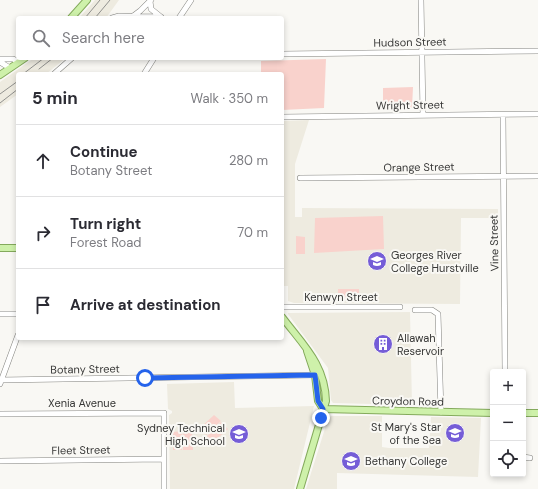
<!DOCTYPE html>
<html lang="en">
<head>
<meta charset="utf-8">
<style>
	body { margin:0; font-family:"DM Sans",sans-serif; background:#f7f7f7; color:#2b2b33 }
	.controls { position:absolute; right:12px; bottom:12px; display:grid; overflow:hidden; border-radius:4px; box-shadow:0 2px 6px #0003 }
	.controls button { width:36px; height:36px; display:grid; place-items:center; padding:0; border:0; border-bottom:1px solid #e1e1e2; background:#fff; color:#2b2b33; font:20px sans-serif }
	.stop { position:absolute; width:12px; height:12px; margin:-9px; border:3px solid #2563eb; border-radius:50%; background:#fff }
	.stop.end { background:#2563eb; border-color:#fff; box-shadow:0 1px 4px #0008 }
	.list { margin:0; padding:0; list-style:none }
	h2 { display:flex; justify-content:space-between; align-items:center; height:52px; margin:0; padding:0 16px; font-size:17px }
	h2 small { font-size:13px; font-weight:400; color:#7c7c81 }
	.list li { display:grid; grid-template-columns:26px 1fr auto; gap:12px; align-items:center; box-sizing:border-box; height:72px; padding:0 16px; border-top:1px solid #e1e1e2 }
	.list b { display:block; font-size:15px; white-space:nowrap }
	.list p { margin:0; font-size:13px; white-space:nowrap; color:#7c7c81 }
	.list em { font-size:13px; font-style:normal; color:#7c7c81 }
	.icon { flex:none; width:22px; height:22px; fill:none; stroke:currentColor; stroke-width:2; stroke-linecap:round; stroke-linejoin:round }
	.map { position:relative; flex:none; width:538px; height:489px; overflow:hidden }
	.search { position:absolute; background:#fff; box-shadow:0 2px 6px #0003; left:16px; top:16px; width:268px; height:44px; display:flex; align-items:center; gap:10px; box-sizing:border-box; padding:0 14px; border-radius:4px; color:#7c7c81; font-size:15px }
	.panel { position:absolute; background:#fff; box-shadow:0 2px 6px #0003; left:16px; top:72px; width:268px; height:268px; border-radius:4px }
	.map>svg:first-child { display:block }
	.built { fill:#eeebe0 }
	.green { fill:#f9d2cc }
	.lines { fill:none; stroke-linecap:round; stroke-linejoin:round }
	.minor-casing { stroke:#83837f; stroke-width:6 }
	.major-casing { stroke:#84aa5c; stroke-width:8 }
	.minor { stroke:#fff; stroke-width:5 }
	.major { stroke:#cef1aa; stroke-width:6 }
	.rail { stroke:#91918e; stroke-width:1 }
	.route { stroke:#2563eb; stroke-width:5 }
	.labels { text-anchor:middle; stroke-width:4; stroke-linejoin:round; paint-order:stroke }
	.street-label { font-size:11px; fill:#373736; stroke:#f9f8f4 }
	.poi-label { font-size:11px; fill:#373736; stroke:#f9f8f4; text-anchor:start }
</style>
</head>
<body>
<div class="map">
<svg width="538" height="489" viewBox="0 0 538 489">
	<rect width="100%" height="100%" fill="#f9f8f4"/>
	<path class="built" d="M95,0H119L106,18H79Z
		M34,58H66L46,74H18V94L0,107V82Z
		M309,120L295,164V217H302V208L498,209V218H461L460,304L294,303L288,301V286H282V121Z
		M410,312L412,405L333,403L331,400L328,368L288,314V313Z
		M234,382L235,408L314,406L294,489H170L169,415L172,413V411L168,409L167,384Z
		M331,416H382V447L389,448H429L431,417L481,418L478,477L337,473V489H306L328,419Z"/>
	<path class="green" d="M326,59L324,108L282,110V74H261V61Z
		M413,87L412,108L383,109V88Z
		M383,216L384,249L314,253L315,218Z
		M296,236L305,237V254H296Z
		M338,289H359V299H338Z
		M214,415L221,421L206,435L200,428Z
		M221,422L228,429L213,442L207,436Z
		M182,431V450H173V432Z
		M183,431H192L193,450H183Z"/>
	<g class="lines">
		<g class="minor-casing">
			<path id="minor" d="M421,0L423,115
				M150,1L151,9L161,17
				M132,17L140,11L151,0
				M112,18L119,16L161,17
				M179,18L191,0
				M282,54L538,51
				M0,59H13L19,62
				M0,62L10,68
				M55,73L72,58
				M144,74L154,58
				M503,115L505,372
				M282,117L538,114
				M300,178L538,176
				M282,307H400
				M415,310H432L438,314L441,412
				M0,314H18
				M0,380L315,375
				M0,384L18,335
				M0,414L164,413V489
				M523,457L530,458
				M0,461L163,459"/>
		</g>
		<g class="major-casing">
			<path id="major" d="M71,18L87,0
				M0,75L25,58
				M0,248H18
				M282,317C303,345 325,364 326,401L300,489
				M307,351L315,375L318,401L323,409
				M323,409L493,413
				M523,413H538"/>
		</g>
		<use href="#minor" class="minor"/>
		<use href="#major" class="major"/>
		<path class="rail" d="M85,18L100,0
			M95,18L110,0
			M39,69L53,58
			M23,74L44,58
			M0,94L18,81
			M0,103L18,89"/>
	</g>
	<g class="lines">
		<path class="route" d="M145,378L315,375L318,401L323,409L321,418"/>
	</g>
	<defs>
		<g id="school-disc" transform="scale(1)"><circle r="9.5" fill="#755dd7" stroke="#f9f8f4"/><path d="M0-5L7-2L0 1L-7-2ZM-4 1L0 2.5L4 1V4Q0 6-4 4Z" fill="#fff"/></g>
		<g id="building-disc" transform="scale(1)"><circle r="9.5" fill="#755dd7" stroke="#f9f8f4"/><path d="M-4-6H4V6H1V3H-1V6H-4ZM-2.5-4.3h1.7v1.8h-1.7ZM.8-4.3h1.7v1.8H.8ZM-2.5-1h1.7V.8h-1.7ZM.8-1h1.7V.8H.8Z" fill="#fff"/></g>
	</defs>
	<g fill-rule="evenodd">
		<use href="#school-disc" x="377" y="261"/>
		<use href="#building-disc" x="383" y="344"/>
		<use href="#school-disc" x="455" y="433"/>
		<use href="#school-disc" x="239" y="434"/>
		<use href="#school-disc" x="351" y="461"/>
	</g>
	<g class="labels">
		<g class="street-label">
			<text transform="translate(410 42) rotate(-1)" y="4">Hudson Street</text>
			<text transform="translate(410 105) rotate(-1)" y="4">Wright Street</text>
			<text transform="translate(419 167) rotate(-1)" y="4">Orange Street</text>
			<text transform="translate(494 243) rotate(-91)" y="4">Vine Street</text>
			<text x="341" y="301">Kenwyn Street</text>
			<text transform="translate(85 369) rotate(-1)" y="4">Botany Street</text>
			<text transform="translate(408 401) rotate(1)" y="4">Croydon Road</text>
			<text x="82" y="407">Xenia Avenue</text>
			<text transform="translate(81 450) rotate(-1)" y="4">Fleet Street</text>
		</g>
		<g class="poi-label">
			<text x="391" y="259">Georges River<tspan x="391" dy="13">College Hurstville</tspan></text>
			<text x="397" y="342">Allawah<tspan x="397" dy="13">Reservoir</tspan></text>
			<text x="441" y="431" text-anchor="end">St Mary's Star<tspan x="441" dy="13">of the Sea</tspan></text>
			<text x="225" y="432" text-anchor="end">Sydney Technical<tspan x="225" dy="13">High School</tspan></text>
			<text x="365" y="465">Bethany College</text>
		</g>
	</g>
</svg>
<div class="controls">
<button>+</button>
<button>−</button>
<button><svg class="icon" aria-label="locate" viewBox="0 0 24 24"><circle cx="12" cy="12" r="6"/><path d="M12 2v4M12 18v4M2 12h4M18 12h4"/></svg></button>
</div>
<div class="stop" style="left:145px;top:378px"></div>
<div class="stop end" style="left:321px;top:418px"></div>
<div class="search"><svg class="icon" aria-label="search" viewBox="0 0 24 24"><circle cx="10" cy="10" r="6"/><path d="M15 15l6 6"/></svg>Search here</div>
<section class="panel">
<h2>5 min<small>Walk · 350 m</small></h2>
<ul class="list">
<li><svg class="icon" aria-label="ahead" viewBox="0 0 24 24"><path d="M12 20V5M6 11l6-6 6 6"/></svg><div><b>Continue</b><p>Botany Street</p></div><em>280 m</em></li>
<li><svg class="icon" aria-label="right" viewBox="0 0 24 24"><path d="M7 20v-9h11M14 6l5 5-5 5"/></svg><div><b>Turn right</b><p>Forest Road</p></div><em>70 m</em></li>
<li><svg class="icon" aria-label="arrive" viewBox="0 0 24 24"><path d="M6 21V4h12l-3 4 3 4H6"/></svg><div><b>Arrive at destination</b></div></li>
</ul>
</section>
</div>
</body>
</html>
